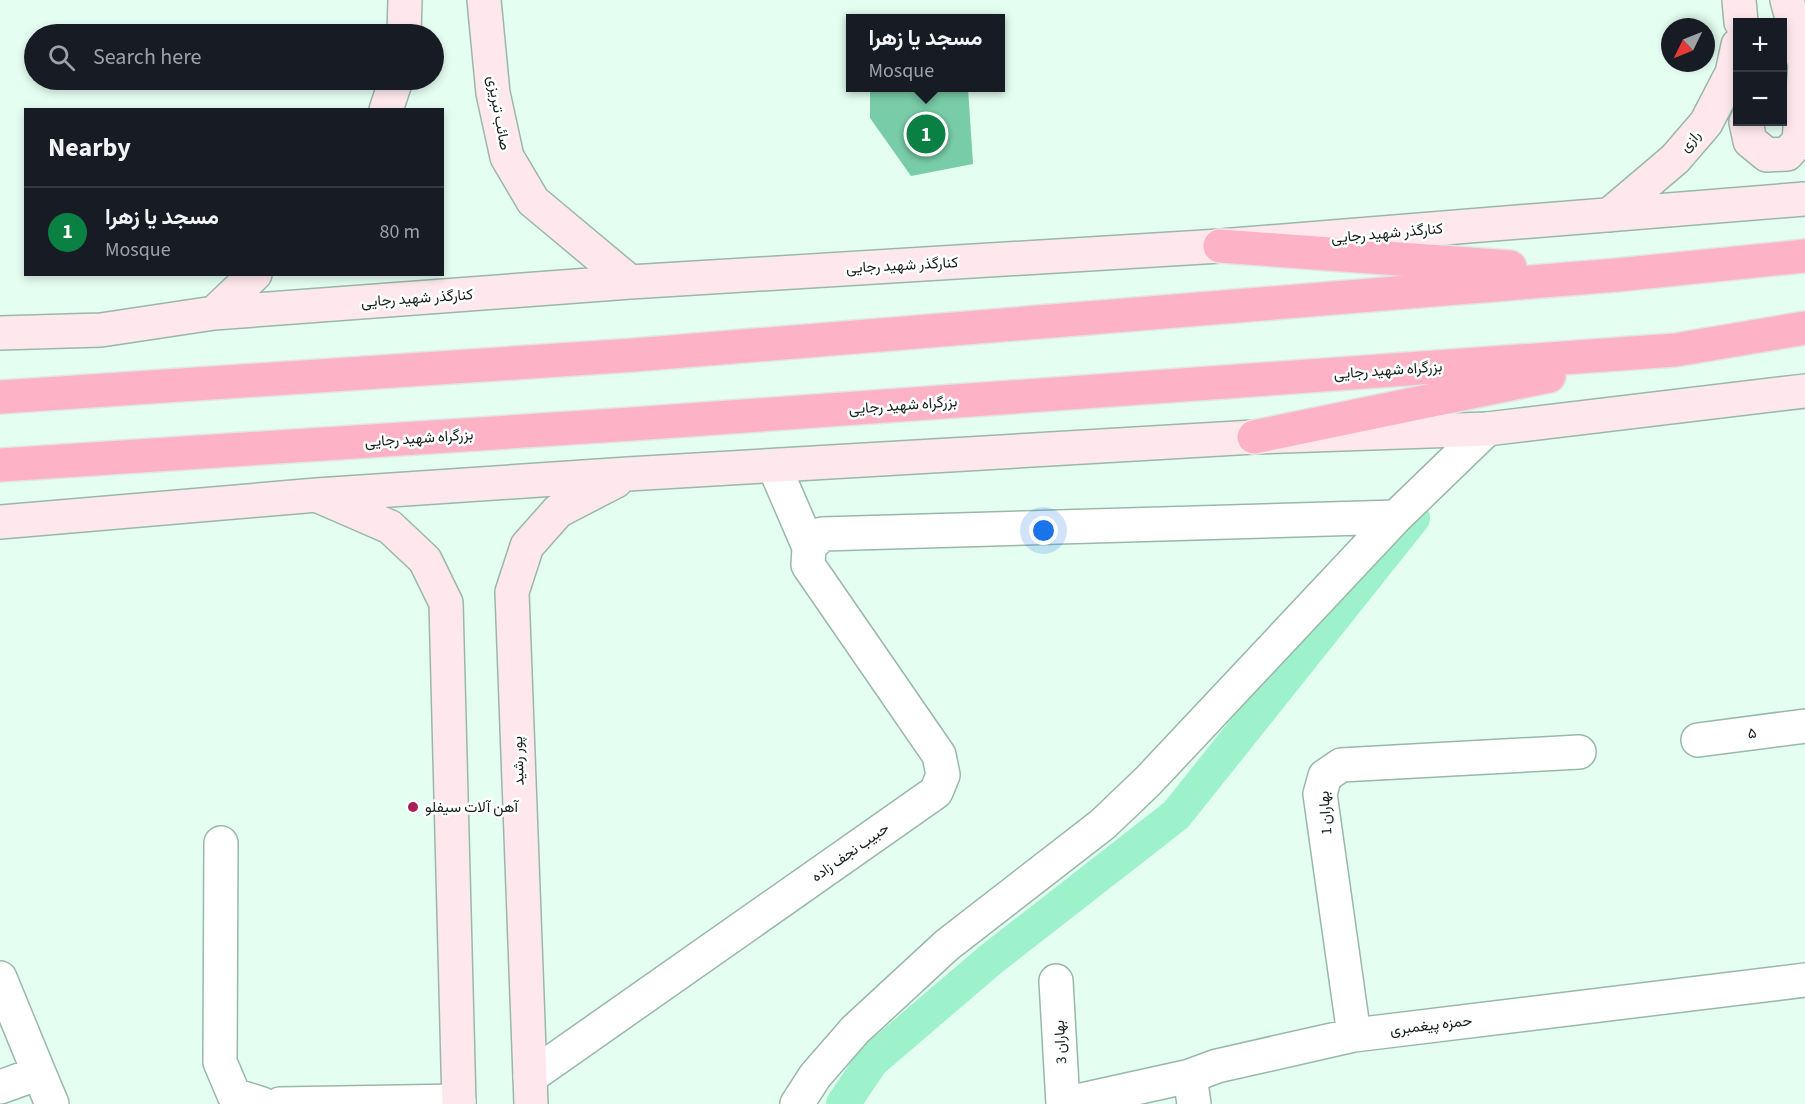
<!DOCTYPE html>
<html lang="en">
<head>
<meta charset="utf-8">
<style>
	body { margin:0; font-family:"Source Sans 3",Vazirmatn,sans-serif; background:#242831; color:#f1f3f6 }
	.controls { position:absolute; right:18px; top:18px; display:grid; overflow:hidden; border-radius:0px; box-shadow:0 3px 9px #0003 }
	.controls button { width:54px; height:54px; display:grid; place-items:center; padding:0; border:0; border-bottom:2px solid #363941; background:#171b24; color:#f1f3f6; font:30px sans-serif }
	.compass { position:absolute; left:1661px; top:18px; width:54px; height:54px; border-radius:50%; background:#171b24; box-shadow:0 3px 9px #0003; rotate:227deg }
	.you { position:absolute; left:1044px; top:531px; width:21px; height:21px; margin:-15px; border:4px solid #fff; border-radius:50%; background:#1a73e8; box-shadow:0 0 0 9px #1a73e833 }
	.badge { display:grid; place-items:center; width:39px; height:39px; border-radius:50%; background:#0b8043; color:#fff; font-size:20px; font-weight:700 }
	.pin { position:absolute; translate:-50% -50%; border:3px solid #fff; box-shadow:0 2px 6px #0006 }
	.popup { position:absolute; left:846px; top:14px; width:159px; height:78px; box-sizing:border-box; display:grid; place-content:center; border-radius:0px; background:#171b24; filter:drop-shadow(0 2px 4px #0005); font-size:20px; white-space:nowrap; color:#9ea1a6 }
	.popup b { font-size:22px; color:#f1f3f6 }
	.popup::after { content:''; position:absolute; left:50%; top:100%; margin-left:-12px; border:12px solid transparent; border-top-color:#171b24 }
	.list { margin:0; padding:0; list-style:none }
	h2 { display:flex; justify-content:space-between; align-items:center; height:78px; margin:0; padding:0 24px; font-size:26px }
	h2 small { font-size:20px; font-weight:400; color:#9ea1a6 }
	.list li { display:grid; grid-template-columns:39px 1fr auto; gap:18px; align-items:center; box-sizing:border-box; height:90px; padding:0 24px; border-top:2px solid #363941 }
	.list b { display:block; font-size:22px; white-space:nowrap }
	.list p { margin:0; font-size:20px; white-space:nowrap; color:#9ea1a6 }
	.list em { font-size:20px; font-style:normal; color:#9ea1a6 }
	.icon { flex:none; width:33px; height:33px; fill:none; stroke:currentColor; stroke-width:2; stroke-linecap:round; stroke-linejoin:round }
	.map { position:relative; flex:none; width:1805px; height:1104px; overflow:hidden }
	.search { position:absolute; background:#171b24; box-shadow:0 3px 9px #0003; left:24px; top:24px; width:420px; height:66px; display:flex; align-items:center; gap:15px; box-sizing:border-box; padding:0 21px; border-radius:33px; color:#9ea1a6; font-size:22px }
	.panel { position:absolute; background:#171b24; box-shadow:0 3px 9px #0003; left:24px; top:108px; width:420px; height:168px; border-radius:0px }
	.map>svg:first-child { display:block }
	.lines { fill:none; stroke-linecap:round; stroke-linejoin:round }
	.canal { stroke:#9df2cc; stroke-width:34 }
	.building { fill:#78cda7 }
	.street-casing { stroke:#99b8a9; stroke-width:36 }
	.secondary-casing { stroke:#99b8a9; stroke-width:36 }
	.highway-casing { stroke:#e3e4e4; stroke-width:36 }
	.street { stroke:#fff; stroke-width:33 }
	.secondary { stroke:#fee8ee; stroke-width:33 }
	.highway { stroke:#fdb2c5; stroke-width:33 }
	.poi-dot { fill:#ac1e58; stroke:#fff; stroke-width:2 }
	.labels { text-anchor:middle; stroke-width:5; stroke-linejoin:round; paint-order:stroke }
	.street-label { font-size:15px; fill:#14201a; stroke:#fff }
	.poi-label { font-size:15px; fill:#14201a; stroke:#fff; text-anchor:start }
</style>
</head>
<body>
<div class="map">
<svg width="1805" height="1104" viewBox="0 0 1805 1104">
	<rect width="100%" height="100%" fill="#e4fef1"/>
	<g class="lines">
		<path class="canal" d="M843,1104L872,1061L990,960L1176,815L1413,518"/>
	</g>
	<path class="building" d="M870,88H968L973,164L911,176L870,118Z"/>
	<g class="lines">
		<g class="street-casing">
			<path id="street" d="M809,547L822,534L1396,517L1487,429
				M1698,740L1805,726
				M221,843L220,1062L234,1095L262,1104
				M0,978L39,1073
				M1056,981L1063,1104
				M1354,1035L1320,794L1325,776L1341,765L1579,752
				M1190,1076L1194,1104
				M530,1077L936,792L943,775L939,755L808,565L809,547L774,466
				M0,1087L39,1073L52,1104
				M280,1104L459,1101
				M797,1104L815,1076L855,1030L947,945L1103,824L1148,781L1396,517
				M1063,1104L1190,1076L1217,1066L1354,1035L1805,980"/>
		</g>
		<g class="secondary-casing">
			<path id="secondary" d="M484,0L493,93L507,157L533,201L630,282
				M1739,0L1741,22
				M1787,0L1805,65
				M404,34L405,0
				M386,110L396,80
				M1746,122L1750,141L1767,155L1787,154L1799,141L1805,65
				M1609,215L1675,159L1706,123L1732,73L1738,45
				M214,313L255,274
				M0,333L101,330L214,313L630,282L1220,246L1805,199
				M321,497L390,527L425,560L446,603L459,1104
				M0,522L317,495L628,474L1254,437L1487,429L1805,391
				M531,1104L512,592L527,546L558,511L616,481"/>
		</g>
		<g class="highway-casing">
			<path id="highway" d="M1220,246L1510,267
				M0,397L634,355L1617,275L1805,256
				M1254,437L1549,376
				M0,465L632,424L1675,350L1805,328"/>
		</g>
		<use href="#street" class="street"/>
		<use href="#secondary" class="secondary"/>
		<use href="#highway" class="highway"/>
	</g>
	<circle class="poi-dot" cx="413" cy="807" r="6"/>
	<g class="labels">
		<g class="street-label">
			<text transform="translate(499 113) rotate(80)" y="5">صائب تبریزی</text>
			<text transform="translate(1690 141) rotate(-49)" y="5">رازی</text>
			<text transform="translate(1387 233) rotate(-5)" y="5">کنارگذر شهید رجایی</text>
			<text transform="translate(902 265) rotate(-3)" y="5">کنارگذر شهید رجایی</text>
			<text transform="translate(417 298) rotate(-4)" y="5">کنارگذر شهید رجایی</text>
			<text transform="translate(1388 370) rotate(-4)" y="5">بزرگراه شهید رجایی</text>
			<text transform="translate(903 405) rotate(-4)" y="5">بزرگراه شهید رجایی</text>
			<text transform="translate(419 438) rotate(-4)" y="5">بزرگراه شهید رجایی</text>
			<text transform="translate(1752 733) rotate(-7)" y="5">۵</text>
			<text transform="translate(518 761) rotate(-92)" y="5">پور رشید</text>
			<text transform="translate(1325 813) rotate(-94)" y="5">بهاران 1</text>
			<text transform="translate(850 852) rotate(-35)" y="5">حبیب نجف زاده</text>
			<text transform="translate(1431 1025) rotate(-7)" y="5">حمزه پیغمبری</text>
			<text transform="translate(1060 1042) rotate(-93)" y="5">بهاران 3</text>
		</g>
		<g class="poi-label">
			<text x="425" y="812">آهن آلات سیفلو</text>
		</g>
	</g>
</svg>
<div class="controls">
<button>+</button>
<button>−</button>
</div>
<svg class="compass" viewBox="-18 -18 36 36"><path d="M0-13l5 13h-10z" fill="#e53935"/><path d="M0 13l5-13h-10z" fill="#9ea1a6"/></svg>
<div class="you"></div>
<div class="pin badge" style="left:926px;top:134px">1</div>
<div class="popup"><b>مسجد یا زهرا</b>Mosque</div>
<div class="search"><svg class="icon" aria-label="search" viewBox="0 0 24 24"><circle cx="10" cy="10" r="6"/><path d="M15 15l6 6"/></svg>Search here</div>
<section class="panel">
<h2>Nearby<small></small></h2>
<ul class="list">
<li><span class="badge">1</span><div><b>مسجد یا زهرا</b><p>Mosque</p></div><em>80 m</em></li>
</ul>
</section>
</div>
</body>
</html>
